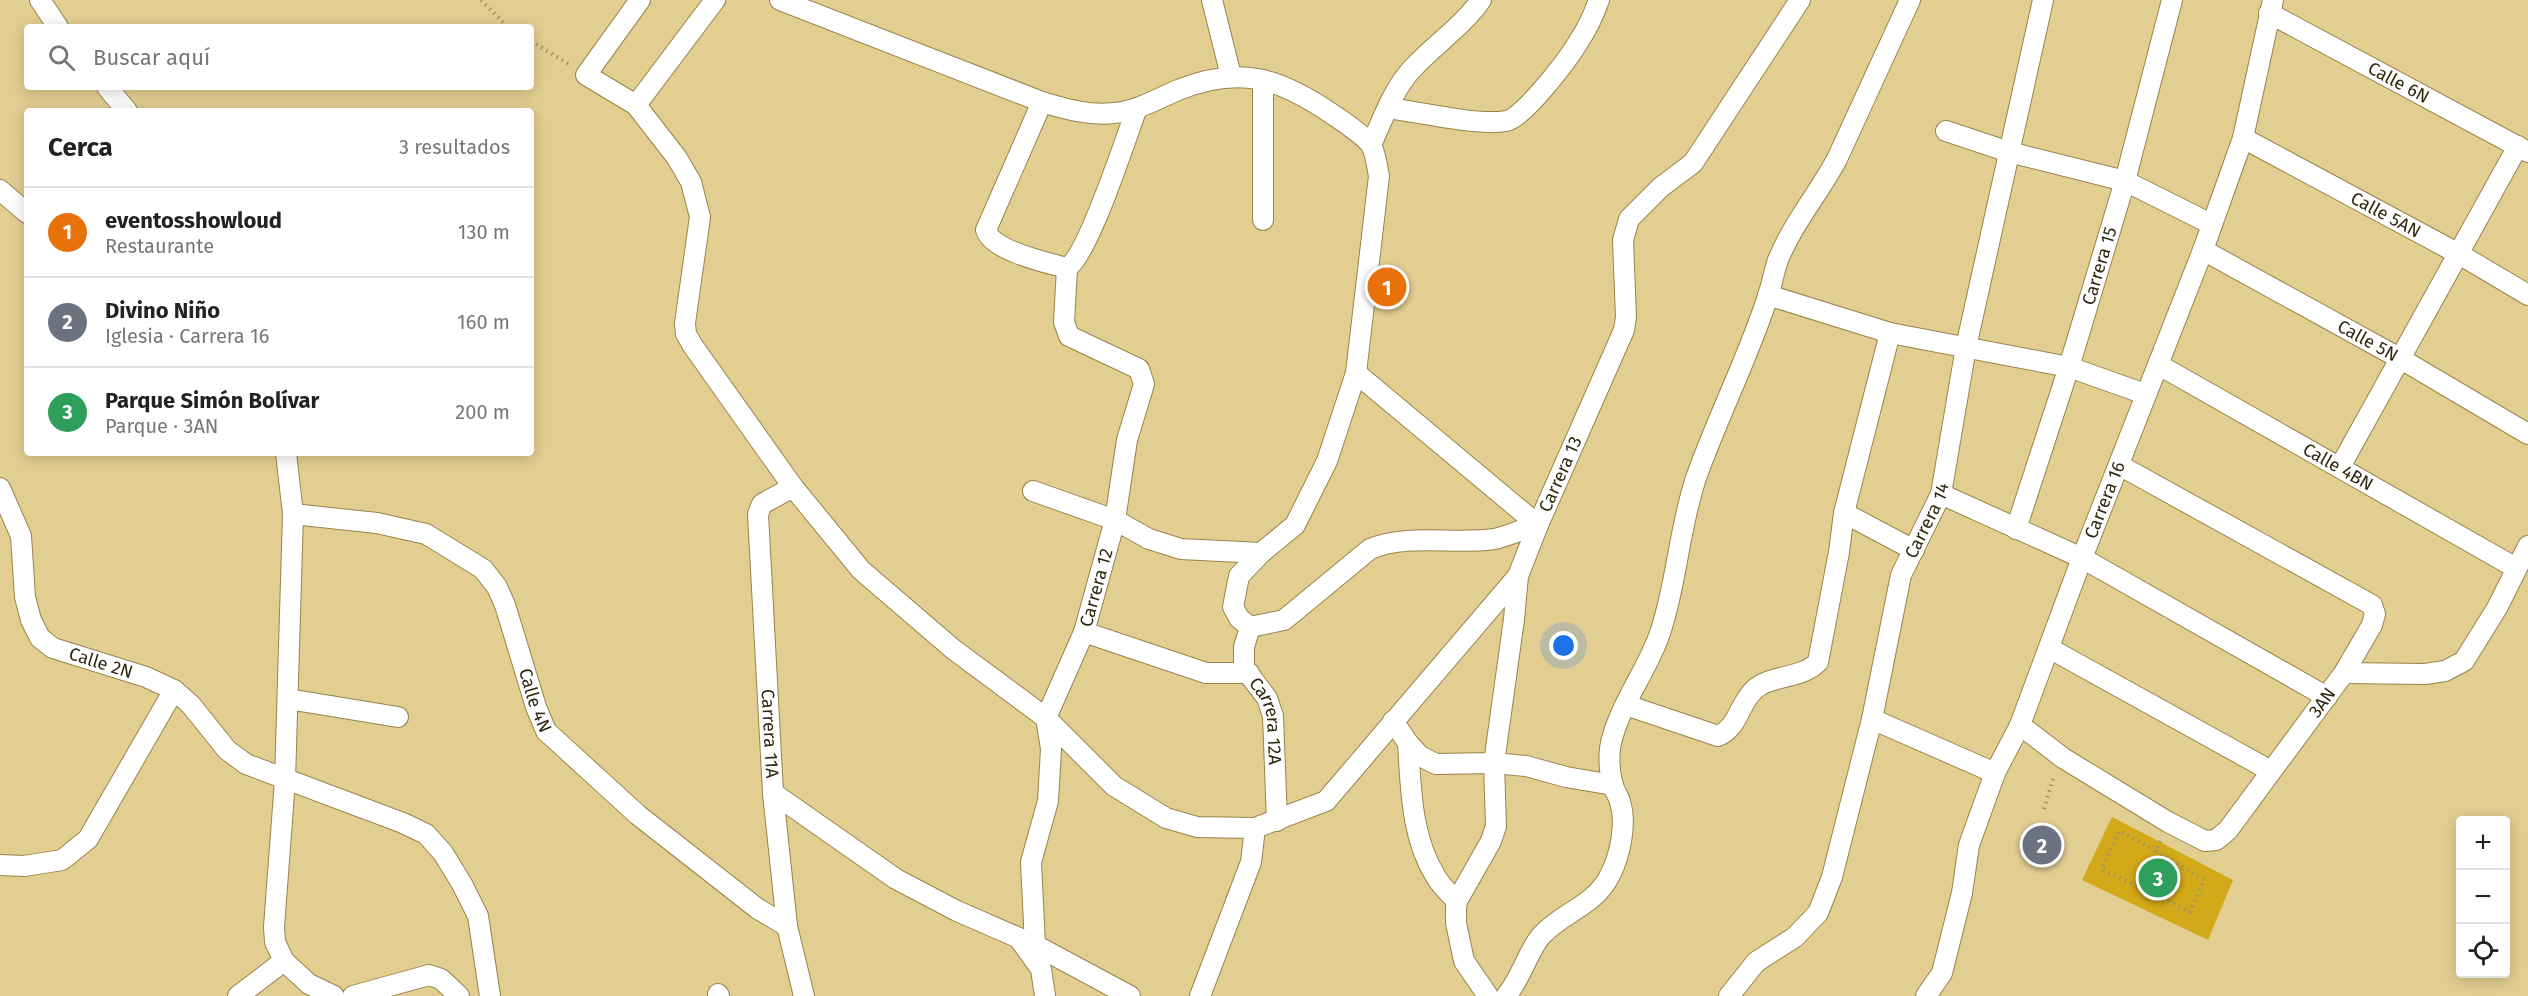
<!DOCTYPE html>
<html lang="es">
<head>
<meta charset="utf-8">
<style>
	body { margin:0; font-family:"Fira Sans",sans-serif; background:#f6f6f6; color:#222 }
	.controls { position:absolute; right:18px; bottom:18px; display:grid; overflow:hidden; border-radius:6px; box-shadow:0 3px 15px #0003 }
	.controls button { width:54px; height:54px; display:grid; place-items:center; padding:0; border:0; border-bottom:2px solid #e0e0e0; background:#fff; color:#222; font:30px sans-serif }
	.you { position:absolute; left:1564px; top:646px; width:21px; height:21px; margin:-15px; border:4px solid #fff; border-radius:50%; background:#1a73e8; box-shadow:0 0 0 9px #1a73e833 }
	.badge { display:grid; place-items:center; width:39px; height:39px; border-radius:50%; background:#4b61d6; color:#fff; font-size:20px; font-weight:700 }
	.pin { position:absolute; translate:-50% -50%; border:3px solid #fff; box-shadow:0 2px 6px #0006 }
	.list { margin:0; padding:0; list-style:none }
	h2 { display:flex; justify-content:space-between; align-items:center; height:78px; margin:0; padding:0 24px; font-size:26px }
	h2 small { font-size:20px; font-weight:400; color:#767676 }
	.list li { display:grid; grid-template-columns:39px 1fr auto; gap:18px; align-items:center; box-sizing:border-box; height:90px; padding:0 24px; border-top:2px solid #e0e0e0 }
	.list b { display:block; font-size:22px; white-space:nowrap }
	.list p { margin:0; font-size:20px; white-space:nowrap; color:#767676 }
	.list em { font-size:20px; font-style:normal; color:#767676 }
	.icon { flex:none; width:33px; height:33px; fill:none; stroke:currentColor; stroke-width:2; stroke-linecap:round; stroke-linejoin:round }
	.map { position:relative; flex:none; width:2528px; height:996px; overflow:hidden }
	.search { position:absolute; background:#fff; box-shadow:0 3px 15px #0003; left:24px; top:24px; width:510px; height:66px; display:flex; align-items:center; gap:15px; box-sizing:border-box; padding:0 21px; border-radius:6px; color:#767676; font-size:22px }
	.panel { position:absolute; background:#fff; box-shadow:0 3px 15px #0003; left:24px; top:108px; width:510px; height:348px; border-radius:6px }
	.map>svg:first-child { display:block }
	.green { fill:#d1a919 }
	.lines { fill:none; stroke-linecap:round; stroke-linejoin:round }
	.minor-casing { stroke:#98844a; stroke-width:22 }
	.path { stroke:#a39363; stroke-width:4; stroke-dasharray:1.5 4.5; stroke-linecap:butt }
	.minor { stroke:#fff; stroke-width:20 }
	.labels { text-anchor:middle; stroke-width:5; stroke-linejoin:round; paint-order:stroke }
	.street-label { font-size:18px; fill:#30270f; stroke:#faf0d2 }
</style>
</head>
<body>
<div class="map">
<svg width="2528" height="996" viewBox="0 0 2528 996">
	<rect width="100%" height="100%" fill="#e3ce92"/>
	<path class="green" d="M2112,817L2233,880L2208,940L2082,880Z"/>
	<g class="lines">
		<g class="minor-casing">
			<g id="minor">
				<path d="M40,0L58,27"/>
				<path d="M640,0L586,75L636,105L677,158L691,182L700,217L685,323L686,334L693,346L793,487L861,570L953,649L1046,718L1114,786L1166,818L1197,827L1255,828L1326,801L1518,576"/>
				<path d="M780,0L1042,102C1065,109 1090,116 1114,113C1137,111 1157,99 1178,90C1240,65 1279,78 1332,114C1342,121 1364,135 1371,145C1376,154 1377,167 1379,176L1356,373L1327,461L1295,525L1261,553L1239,576L1233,607L1239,618L1250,627L1284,620L1370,549C1409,533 1454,545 1494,539C1505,537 1525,528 1538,525"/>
				<path d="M1212,0L1231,76"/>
				<path id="s1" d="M2269,13L2528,152"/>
				<path d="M107,87L127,111"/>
				<path d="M1042,102L986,230C992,251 1048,263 1067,268C1088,256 1126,137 1137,108"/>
				<path d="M636,105L715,0"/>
				<path d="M1388,108C1419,112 1478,126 1506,121C1523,119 1569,58 1579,41C1587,29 1594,14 1599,0"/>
				<path d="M1946,131L2009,152L2125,181L2211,224"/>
				<path id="s2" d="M2243,138L2459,254L2528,295"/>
				<path d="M1371,145C1383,119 1393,89 1413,68C1435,44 1462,27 1481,0"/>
				<path d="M0,190L27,213"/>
				<path d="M1263,220V80"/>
				<path id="s3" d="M2203,250L2401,359L2528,434"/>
				<path d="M1768,295L1890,333L2069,367L2145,394"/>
				<path id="s4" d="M2159,365L2516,568"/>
				<path d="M1356,373L1538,525"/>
				<path d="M2340,467L2518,146"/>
				<path id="s5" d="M793,487L762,504L758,514L773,793L787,926L804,996"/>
				<path id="s6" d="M0,488L21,536L25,597L31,620L40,638L53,648L146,677L174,690L191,705L227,750L246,764L403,823L426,834L443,853L462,884L478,916L490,996"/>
				<path d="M1033,491L1115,520L1149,539L1181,549L1261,553"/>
				<path d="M1941,494L2082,558L2327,697"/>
				<path d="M1844,513L1914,550"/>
				<path id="s7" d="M293,514L377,523L426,534L483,569L497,587L505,605L536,707L546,731L638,815L758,909L787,926"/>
				<path id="s8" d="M2016,529L2069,367L2125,181L2172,0"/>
				<path id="s9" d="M1250,627L1244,647V668L1267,698L1273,716L1277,821"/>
				<path d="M1084,632L1206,673H1249"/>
				<path d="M2049,648L2271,771"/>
				<path d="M2344,673L2425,674L2445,671L2464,661L2497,608L2528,546"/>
				<path d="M288,699L398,717"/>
				<path d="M1626,705L1718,736C1738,728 1739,704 1754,690C1769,675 1802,679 1818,662L1839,552L1844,513L1890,333"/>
				<path d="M1872,719L1995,773"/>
				<path d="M1393,721L1408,743L1420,756L1436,764L1494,763L1526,766L1566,777L1613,785"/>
				<path id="s10" d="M2020,725L2063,758L2168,822L2205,841L2216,840L2228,830L2344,673L2372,625L2375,614L2372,605L2119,465"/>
				<path d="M1408,743C1411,789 1411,837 1436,877C1441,886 1450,894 1457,901"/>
				<path d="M773,793L896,879L957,911L1035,945L1130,996"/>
				<path d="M0,865L24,866L62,860L88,839L174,690"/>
				<path d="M1020,940L1041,969L1045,996"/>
				<path id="s11" d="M1035,945L1031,862L1048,801L1051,749L1046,718L1084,632L1115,520L1127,440L1144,384L1139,369L1069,336L1064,322L1067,268"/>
				<path d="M284,961L275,942L274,927L285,780L293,514L286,453"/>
				<path d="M718,994L719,996"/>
				<path d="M238,996L284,961L309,984L334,996"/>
				<path d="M353,996L429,975L441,979L459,996"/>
				<path d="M1200,996L1251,862L1255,828"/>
				<path id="s12" d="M1488,996L1464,961L1456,923V908L1457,901L1491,841L1496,826L1494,763L1514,619L1518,576L1538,525L1624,330L1626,317L1623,240L1629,219L1661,187L1693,163L1800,0"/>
				<path d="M1506,996C1521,979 1529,949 1541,936C1562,912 1595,906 1610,875C1620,856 1627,823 1620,802C1619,796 1614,791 1613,785C1609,772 1608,752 1612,739C1622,701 1648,669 1660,633C1677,583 1679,528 1696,478C1718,416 1748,358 1768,296C1772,284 1774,271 1778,260C1793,223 1819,193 1837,159L1910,0"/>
				<path id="s13" d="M1729,996L1756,962L1795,937L1818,913L1832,877L1872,719L1901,575L1941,494L1966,347L2043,0"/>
				<path id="s14" d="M1926,996L1942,973L1962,893L1969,845L1995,773L2020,725L2082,558L2203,250L2243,138L2273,0"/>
			</g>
		</g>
		<path class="path" d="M481,0L508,27
			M531,41L570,65
			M2044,809L2054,776
			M2156,851L2204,880L2190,912L2102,869L2119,831L2156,851L2161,840"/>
		<use href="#minor" class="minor"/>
	</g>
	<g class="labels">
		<g class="street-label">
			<text dy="6" stroke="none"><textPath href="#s1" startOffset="147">Calle 6N</textPath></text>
			<text dy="6" stroke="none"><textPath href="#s2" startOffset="162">Calle 5AN</textPath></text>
			<text dy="6" stroke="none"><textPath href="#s8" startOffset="276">Carrera 15</textPath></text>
			<text dy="6" stroke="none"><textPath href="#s3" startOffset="188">Calle 5N</textPath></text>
			<text dy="6" stroke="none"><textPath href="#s4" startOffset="206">Calle 4BN</textPath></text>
			<text dy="6" stroke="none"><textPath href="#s12" startOffset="550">Carrera 13</textPath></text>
			<text dy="6" stroke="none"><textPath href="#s14" startOffset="530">Carrera 16</textPath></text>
			<text dy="6" stroke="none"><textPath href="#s13" startOffset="532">Carrera 14</textPath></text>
			<text dy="6" stroke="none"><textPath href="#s11" startOffset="370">Carrera 12</textPath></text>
			<text dy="6" stroke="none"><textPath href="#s6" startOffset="224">Calle 2N</textPath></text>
			<text dy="6" stroke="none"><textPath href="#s7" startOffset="344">Calle 4N</textPath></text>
			<text dy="6" stroke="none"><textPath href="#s10" startOffset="404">3AN</textPath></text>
			<text dy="6" stroke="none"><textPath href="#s9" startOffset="102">Carrera 12A</textPath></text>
			<text dy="6" stroke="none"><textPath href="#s5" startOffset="266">Carrera 11A</textPath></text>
		</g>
	</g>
</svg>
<div class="controls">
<button>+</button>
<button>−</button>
<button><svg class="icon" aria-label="locate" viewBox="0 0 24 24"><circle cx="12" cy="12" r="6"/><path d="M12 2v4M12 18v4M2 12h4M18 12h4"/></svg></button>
</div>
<div class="you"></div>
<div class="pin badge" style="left:1387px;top:287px;background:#e8710a">1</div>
<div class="pin badge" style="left:2042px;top:845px;background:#6b7280">2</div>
<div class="pin badge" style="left:2158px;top:878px;background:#2e9e5b">3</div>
<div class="search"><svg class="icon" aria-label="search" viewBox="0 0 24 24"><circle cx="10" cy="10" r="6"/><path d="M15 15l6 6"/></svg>Buscar aquí</div>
<section class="panel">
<h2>Cerca<small>3 resultados</small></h2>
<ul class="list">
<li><span class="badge" style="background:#e8710a">1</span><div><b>eventosshowloud</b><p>Restaurante</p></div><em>130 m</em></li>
<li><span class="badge" style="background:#6b7280">2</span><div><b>Divino Niño</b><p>Iglesia · Carrera 16</p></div><em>160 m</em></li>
<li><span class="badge" style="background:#2e9e5b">3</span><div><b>Parque Simón Bolívar</b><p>Parque · 3AN</p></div><em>200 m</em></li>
</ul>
</section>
</div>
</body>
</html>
